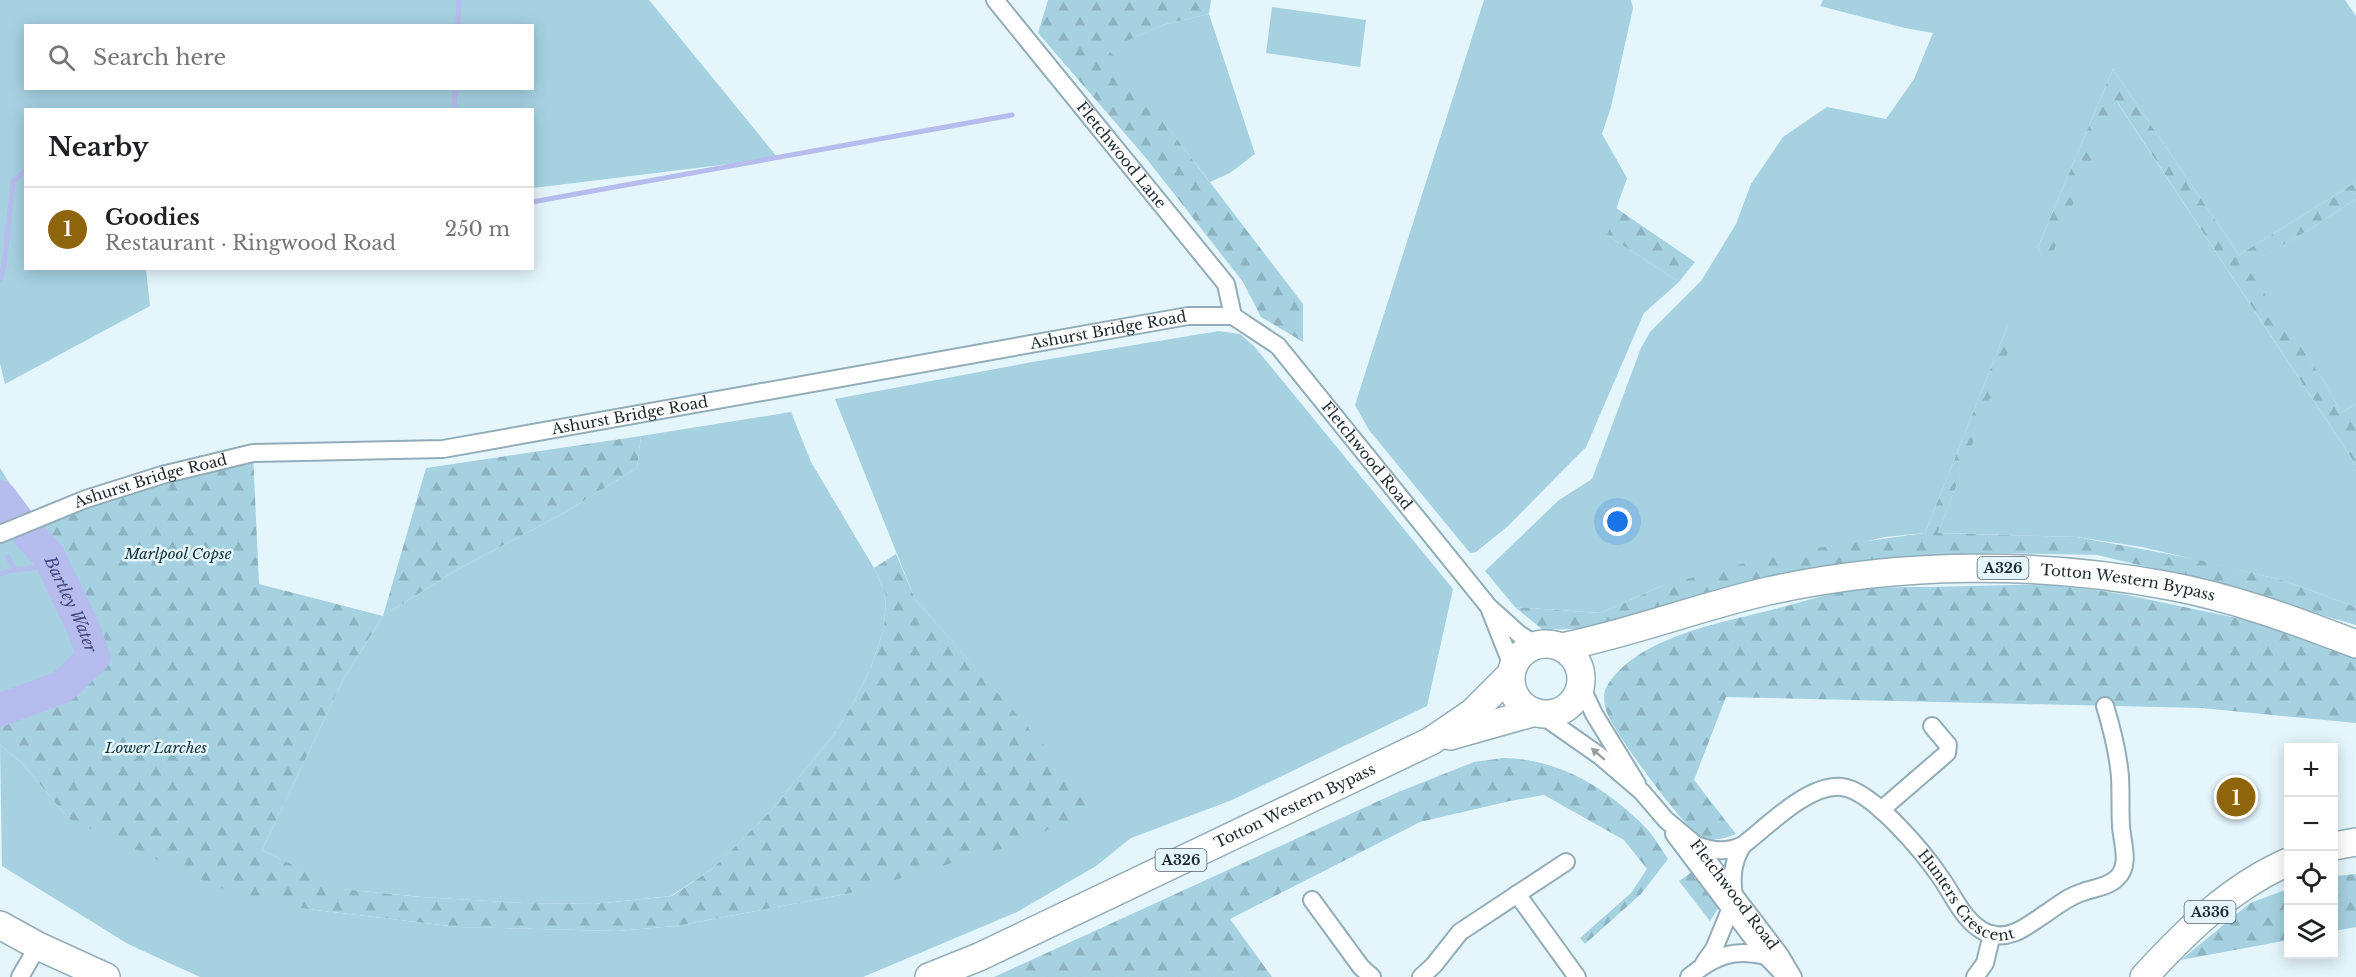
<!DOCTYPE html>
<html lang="en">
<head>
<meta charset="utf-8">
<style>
	body { margin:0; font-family:"Libre Baskerville",serif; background:#f6f6f6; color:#202124 }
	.controls { position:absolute; right:18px; bottom:18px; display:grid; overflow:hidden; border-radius:0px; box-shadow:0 3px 15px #0003 }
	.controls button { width:54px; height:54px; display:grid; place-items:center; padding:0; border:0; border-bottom:2px solid #e0e0e0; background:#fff; color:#202124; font:30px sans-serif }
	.you { position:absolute; left:1618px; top:522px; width:21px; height:21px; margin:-15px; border:4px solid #fff; border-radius:50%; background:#1a73e8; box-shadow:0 0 0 9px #1a73e833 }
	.badge { display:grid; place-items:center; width:39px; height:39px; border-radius:50%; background:#8f650b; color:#fff; font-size:20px; font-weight:700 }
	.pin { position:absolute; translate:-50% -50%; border:3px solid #fff; box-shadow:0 2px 6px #0006 }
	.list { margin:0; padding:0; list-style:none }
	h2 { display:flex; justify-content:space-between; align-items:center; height:78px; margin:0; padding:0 24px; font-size:26px }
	h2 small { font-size:20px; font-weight:400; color:#757577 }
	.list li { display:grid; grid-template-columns:39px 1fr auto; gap:18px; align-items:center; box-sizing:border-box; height:84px; padding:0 24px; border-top:2px solid #e0e0e0 }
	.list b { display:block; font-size:22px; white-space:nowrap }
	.list p { margin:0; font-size:20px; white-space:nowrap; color:#757577 }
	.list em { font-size:20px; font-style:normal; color:#757577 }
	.icon { flex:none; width:33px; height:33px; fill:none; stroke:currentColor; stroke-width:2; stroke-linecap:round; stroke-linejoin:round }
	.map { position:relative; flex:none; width:2356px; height:977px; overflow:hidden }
	.search { position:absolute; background:#fff; box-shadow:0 3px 15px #0003; left:24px; top:24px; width:510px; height:66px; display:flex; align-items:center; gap:15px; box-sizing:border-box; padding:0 21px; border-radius:0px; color:#757577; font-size:22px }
	.panel { position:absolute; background:#fff; box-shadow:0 3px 15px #0003; left:24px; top:108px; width:510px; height:162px; border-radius:0px }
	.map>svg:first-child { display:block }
	.green { fill:#a5d1e1; fill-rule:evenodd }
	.forest { fill:url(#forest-firs) }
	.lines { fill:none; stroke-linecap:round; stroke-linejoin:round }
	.stream { stroke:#b7bcee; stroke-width:5 }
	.river { stroke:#b7bcee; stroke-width:33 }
	.minor-casing { stroke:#92adb8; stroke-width:20 }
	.primary-casing { stroke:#92adb8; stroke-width:30 }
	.minor { stroke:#fff; stroke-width:16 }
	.primary { stroke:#fff; stroke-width:27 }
	.oneway { fill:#999ea0 }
	.labels { text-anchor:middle; stroke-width:5; stroke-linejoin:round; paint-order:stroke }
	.shield { fill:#e4f5fc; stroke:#58656a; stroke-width:1.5 }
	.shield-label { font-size:14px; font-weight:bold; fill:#1c272b }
	.street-label { font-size:15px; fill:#1c272b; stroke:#e4f5fc }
	.park-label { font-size:15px; font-style:italic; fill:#12303a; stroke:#e4f5fc }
	.water-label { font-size:16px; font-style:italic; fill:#424380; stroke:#e4f5fc }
</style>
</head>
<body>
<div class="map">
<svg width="2356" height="977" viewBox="0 0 2356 977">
	<defs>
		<pattern id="forest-firs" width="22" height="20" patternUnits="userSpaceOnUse" patternTransform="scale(1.5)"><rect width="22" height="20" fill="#a5d1e1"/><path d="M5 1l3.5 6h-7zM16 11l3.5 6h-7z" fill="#8db3c1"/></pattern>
	</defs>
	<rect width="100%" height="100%" fill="#e4f5fc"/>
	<path class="green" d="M0,0H649L778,158L533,188L532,110H26V268L146,269L150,306L5,384L0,363ZM26,26H532V88H26Z
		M1484,0H1631L1633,8L1611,107L1602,134L1627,178L1607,235L1679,282L1644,313L1586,447L1508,526L1476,552L1470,553L1369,430L1355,405Z
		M1823,0H2345L2356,16V182L2239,255L2113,69L2038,247L2047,266L2115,99L2356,465V607L2282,580L2142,547L2077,537L1938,533L2014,334L2008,325L1925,533L1885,537L1659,587L1601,613L1515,607L1485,571L1559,500L1592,479L1641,348L1650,332L1701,281L1736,224L1751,184L1783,137L1827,107L1886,119L1914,79L1933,33L1905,28L1820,6Z
		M1272,7L1366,20L1360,67L1266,53Z
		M1209,14L1255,154L1230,173L1210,182L1107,49L1166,24Z
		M2356,199V404L2341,413L2326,384L2245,266L2302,234Z
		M1219,331L1240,334L1254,346L1453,589L1427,706L1232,800L1131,838L1096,866L1017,912L863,977H200L128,944L2,866L0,745L23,764L69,819L299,908L458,927L616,931L676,926L851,893L1099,809L915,599L835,399L1032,362Z
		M791,412L811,462L874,568L886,595L884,629L871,667L854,702L833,736L769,813L712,869L671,896L594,904L524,903L421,897L341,889L262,850L344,678L383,616L453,572L564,513L637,468L641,436Z
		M34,520L60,572L65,608L88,640L90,664L42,694L0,706V534Z"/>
	<path class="forest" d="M1048,0H1211L1209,14L1166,24L1108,49L1303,304V342L1261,317L1243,282L1146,158L1038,33Z
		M2113,69L2239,255L2356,182V199L2302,234L2246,266L2326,384L2341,413L2356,404V465L2116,100L2047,267L2038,247Z
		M1616,208L1695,262L1679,282L1607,235Z
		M2008,325L2015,334L1938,533L2077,537L2195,559L2282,580L2356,607V625L2202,580L2097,555L1996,553L1784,573L1599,628L1543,630L1515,607L1601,613L1659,587L1780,553L1925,533Z
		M641,436L637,468L564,513L453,572L383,616L344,678L262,850L342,889L421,897L524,903L594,904L672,896L712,869L769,813L833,736L854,702L871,667L884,629L886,595L874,568L896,554L915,599L1100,809L1000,849L851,893L676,926L616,931L458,927L299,908L217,887L69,819L23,764L0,745V709L54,693L78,675L96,665L98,657L91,631L34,520L253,453L259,584L383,616L426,468Z
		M0,468L22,503L0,512Z
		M2054,584L2122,594L2289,629L2356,659V723L2201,708L1726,697L1694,780L1736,834C1723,839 1710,843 1697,834C1682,824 1610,728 1606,710C1604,704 1603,693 1606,688C1635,636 1726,622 1779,608C1802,602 1826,594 1850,590C1877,587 1904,587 1931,587C1972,586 2013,585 2054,584Z
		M1503,758C1551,759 1591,779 1627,810C1633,816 1641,822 1647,829C1655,838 1661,849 1668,859L1641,894L1585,944L1580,938L1631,893L1647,869L1624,840L1544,795L1510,801L1420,822L1230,919L1272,977H994L1396,793L1474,762Z
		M1693,871L1719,907L1710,921L1679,881Z
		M2356,874V927L2334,931V876Z
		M2288,889V940L2181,960L2250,903Z"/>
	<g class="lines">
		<path class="stream" d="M458,26L459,0
			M454,110L455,88
			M532,202L1012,115
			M0,280L4,266L13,181L26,171
			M8,557L15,570
			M0,574L9,571L54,565"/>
		<path class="river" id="s1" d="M0,497L27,533L49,556L82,625L94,657L62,687L0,710"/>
		<g class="minor-casing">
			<g id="minor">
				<path id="s2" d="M995,0L1226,284L1233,316"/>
				<path id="s3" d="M1233,316L1278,346L1489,607L1519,634L1537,645"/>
				<path id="s4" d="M0,534L86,499L162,475L253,453L443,449L1188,316H1233"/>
				<path d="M1490,610L1513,668"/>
				<path d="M1581,686L1594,714L1637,784"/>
				<path id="s5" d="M1540,714L1600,756L1642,792L1666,820L1696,845L1780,955L1793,977"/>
				<path d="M1881,810L1947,753L1948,745L1932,726"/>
				<path d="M1674,834L1766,956L1786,977"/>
				<path id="s6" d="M1696,845C1713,851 1726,853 1743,845C1768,826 1809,783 1842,787C1873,791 1924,853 1941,878C1954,896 1964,923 1987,933C2011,942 2029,924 2048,912C2059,904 2070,896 2083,892C2094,888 2108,887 2117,878C2131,865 2122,843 2121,826C2120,810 2121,793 2120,777C2118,752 2112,729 2105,706"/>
				<path d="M1517,894L1577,977"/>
				<path d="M1734,896C1731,878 1732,861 1743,845"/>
				<path d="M1312,900L1361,967L1372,977"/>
				<path d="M1704,963L1714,949L1730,910"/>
				<path d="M20,977L38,946"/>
				<path d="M1421,977L1434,965L1460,932L1566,862"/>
				<path d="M1689,977C1714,956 1734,948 1766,956"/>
				<path d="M1975,977L1985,963L1992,934"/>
			</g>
		</g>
		<g class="primary-casing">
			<g id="primary">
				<circle cx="1546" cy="679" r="35"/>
				<path id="s7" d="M1562,647C1632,633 1698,607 1768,591C1899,562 2038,561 2170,586C2234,598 2296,621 2356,644"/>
				<path d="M1450,736L1535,712"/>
				<path d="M2334,846L2356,842"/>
				<path d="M0,925L38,946L106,977"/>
				<path id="s8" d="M929,977L979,957L1431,741L1472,713L1511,674"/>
				<path d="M2144,977C2186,931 2231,887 2288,862"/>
			</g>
		</g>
		<use href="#minor" class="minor"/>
		<use href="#primary" class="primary"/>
	</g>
	<defs><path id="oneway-solid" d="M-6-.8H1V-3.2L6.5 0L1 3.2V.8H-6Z" transform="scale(1.5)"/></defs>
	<use class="oneway" href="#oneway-solid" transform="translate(1598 754) rotate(-139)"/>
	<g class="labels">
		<g class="shield">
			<rect x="1977.5" y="557" width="51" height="22" rx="4.5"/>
			<rect x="1155.5" y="849" width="51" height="22" rx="4.5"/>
			<rect x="2184.5" y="901" width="51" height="22" rx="4.5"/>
		</g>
		<g class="shield-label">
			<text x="2003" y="573">A326</text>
			<text x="1181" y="865">A326</text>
			<text x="2210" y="917">A336</text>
		</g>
		<g class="street-label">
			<text dy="5" stroke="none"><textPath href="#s2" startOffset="200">Fletchwood Lane</textPath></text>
			<text dy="5" stroke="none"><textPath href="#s4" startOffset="1132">Ashurst Bridge Road</textPath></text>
			<text dy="5" stroke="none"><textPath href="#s4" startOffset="646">Ashurst Bridge Road</textPath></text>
			<text dy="5" stroke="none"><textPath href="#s3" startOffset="195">Fletchwood Road</textPath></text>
			<text dy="5" stroke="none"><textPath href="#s4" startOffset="160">Ashurst Bridge Road</textPath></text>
			<text dy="5" stroke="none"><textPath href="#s7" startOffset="576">Totton Western Bypass</textPath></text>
			<text dy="5" stroke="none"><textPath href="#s8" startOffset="404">Totton Western Bypass</textPath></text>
			<text dy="5" stroke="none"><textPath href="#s6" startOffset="336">Hunters Crescent</textPath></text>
			<text dy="5" stroke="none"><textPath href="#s5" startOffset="267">Fletchwood Road</textPath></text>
		</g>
		<g class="park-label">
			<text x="178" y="559">Marlpool Copse</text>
			<text x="156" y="753">Lower Larches</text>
		</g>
		<g class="water-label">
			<text dy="6" stroke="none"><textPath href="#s1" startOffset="130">Bartley Water</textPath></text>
		</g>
	</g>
</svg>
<div class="controls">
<button>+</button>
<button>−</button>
<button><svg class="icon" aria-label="locate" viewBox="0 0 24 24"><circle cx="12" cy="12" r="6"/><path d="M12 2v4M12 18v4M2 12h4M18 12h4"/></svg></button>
<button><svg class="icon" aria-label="layers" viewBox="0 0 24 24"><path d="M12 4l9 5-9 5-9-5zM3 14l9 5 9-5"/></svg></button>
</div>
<div class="you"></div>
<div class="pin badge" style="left:2236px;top:797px">1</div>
<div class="search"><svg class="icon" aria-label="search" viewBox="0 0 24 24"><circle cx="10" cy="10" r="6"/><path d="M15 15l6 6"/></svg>Search here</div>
<section class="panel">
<h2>Nearby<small></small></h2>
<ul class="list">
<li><span class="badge">1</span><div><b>Goodies</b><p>Restaurant · Ringwood Road</p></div><em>250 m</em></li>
</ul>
</section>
</div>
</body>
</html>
